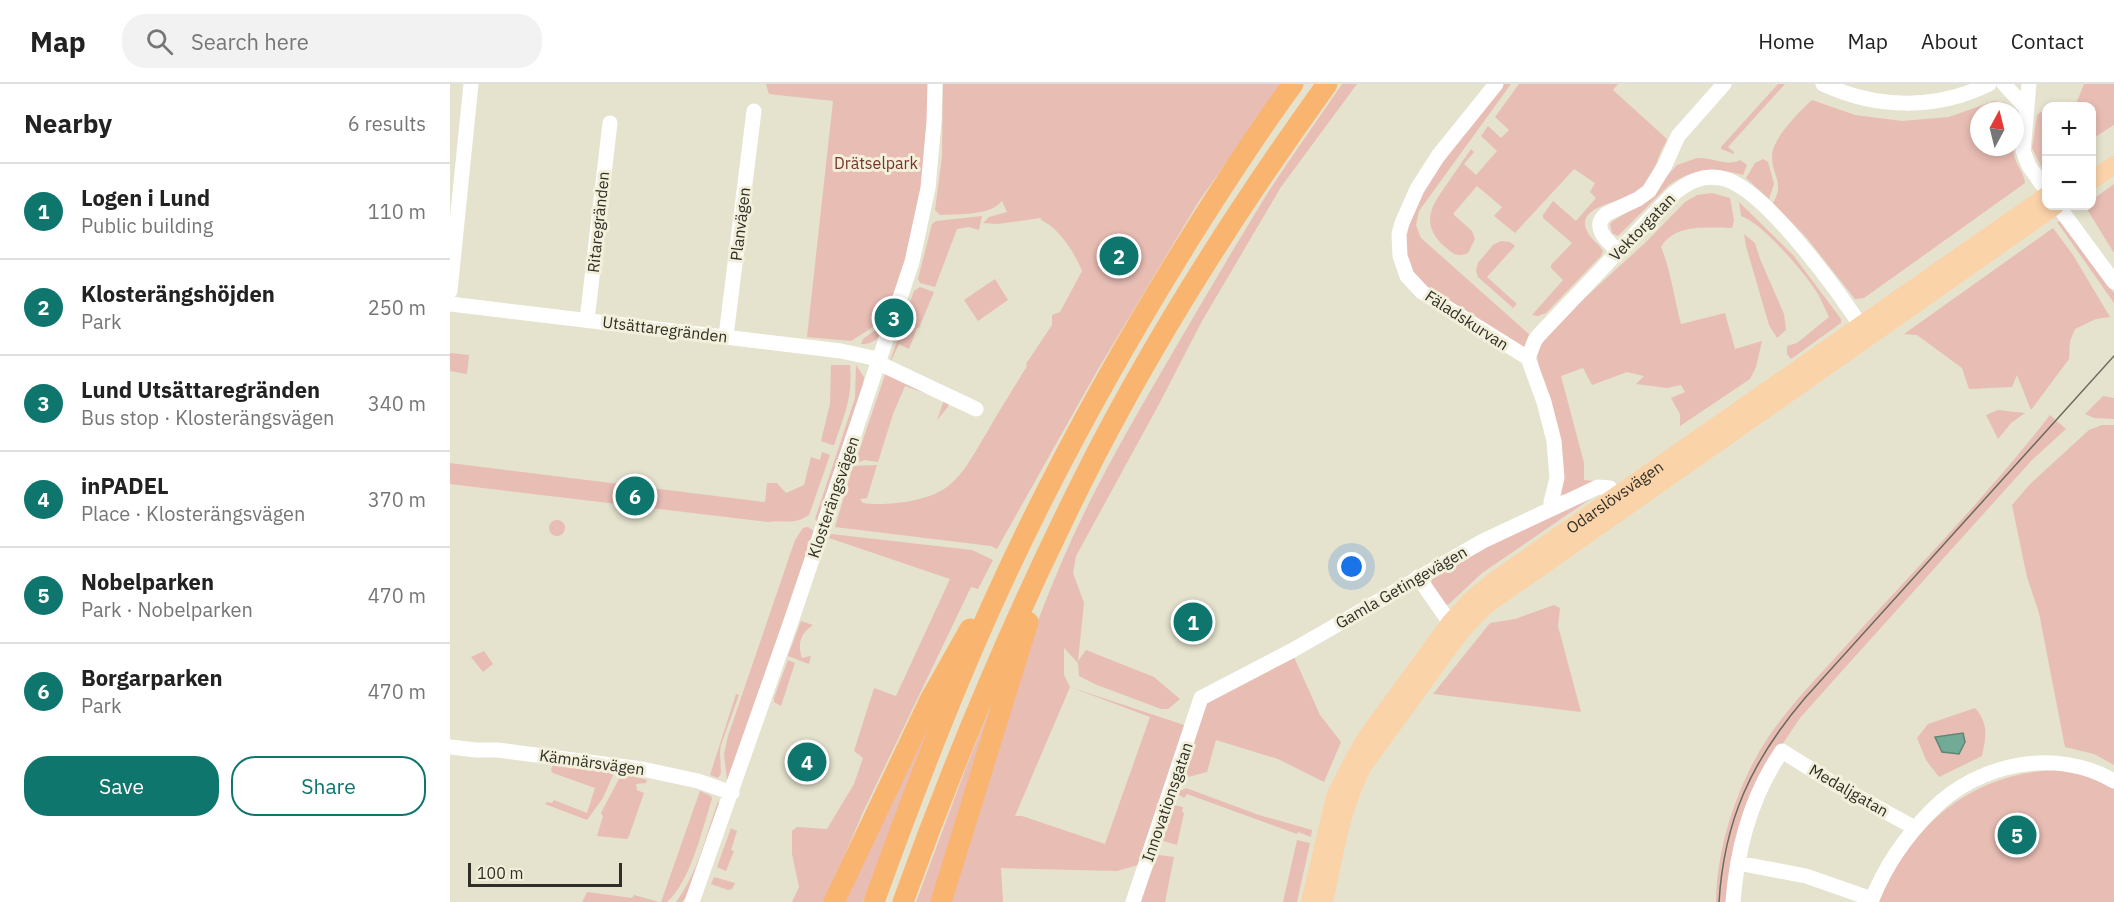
<!DOCTYPE html>
<html lang="en">
<head>
<meta charset="utf-8">
<style>
	body { margin:0; font-family:"IBM Plex Sans",sans-serif; background:#f2f2f2; color:#222 }
	.controls { position:absolute; right:18px; top:18px; display:grid; overflow:hidden; border-radius:12px; box-shadow:0 3px 9px #0003 }
	.controls button { width:54px; height:54px; display:grid; place-items:center; padding:0; border:0; border-bottom:2px solid #e0e0e0; background:#fff; color:#222; font:30px sans-serif }
	.compass { position:absolute; left:1520px; top:18px; width:54px; height:54px; border-radius:50%; background:#fff; box-shadow:0 3px 9px #0003; rotate:7deg }
	.scale { position:absolute; left:18px; bottom:15px; width:154px; box-sizing:border-box; padding-left:6px; border:3px solid #302f27; border-top:0; font-size:16px; line-height:21px; white-space:nowrap; color:#302f27; -webkit-text-stroke:4px #f2efdb; paint-order:stroke }
	.you { position:absolute; left:902px; top:483px; width:21px; height:21px; margin:-15px; border:4px solid #fff; border-radius:50%; background:#1a73e8; box-shadow:0 0 0 9px #1a73e833 }
	.badge { display:grid; place-items:center; width:39px; height:39px; border-radius:50%; background:#0f766e; color:#fff; font-size:20px; font-weight:700 }
	.pin { position:absolute; translate:-50% -50%; border:3px solid #fff; box-shadow:0 2px 6px #0006 }
	.list { margin:0; padding:0; list-style:none }
	h2 { display:flex; justify-content:space-between; align-items:center; height:78px; margin:0; padding:0 24px; font-size:26px }
	h2 small { font-size:20px; font-weight:400; color:#767676 }
	.list li { display:grid; grid-template-columns:39px 1fr auto; gap:18px; align-items:center; box-sizing:border-box; height:96px; padding:0 24px; border-top:2px solid #e0e0e0 }
	.list b { display:block; font-size:22px; white-space:nowrap }
	.list p { margin:0; font-size:20px; white-space:nowrap; color:#767676 }
	.list em { font-size:20px; font-style:normal; color:#767676 }
	.actions { display:flex; gap:12px; padding:18px 24px }
	.actions a { flex:1; padding:14px 0; border:2px solid #0f766e; border-radius:24px; text-align:center; font-size:21px; color:#0f766e }
	.actions .main { background:#0f766e; color:#fff }
	.icon { flex:none; width:33px; height:33px; fill:none; stroke:currentColor; stroke-width:2; stroke-linecap:round; stroke-linejoin:round }
	.map { position:relative; flex:none; width:1664px; height:818px; overflow:hidden }
	header { display:flex; align-items:center; gap:36px; box-sizing:border-box; height:84px; padding:0 30px; background:#fff; border-bottom:2px solid #e0e0e0 }
	header strong { font-size:28px }
	nav { display:flex; gap:33px; margin-inline-start:auto; font-size:21px }
	.search { width:420px; height:54px; background:#f2f2f2; display:flex; align-items:center; gap:15px; box-sizing:border-box; padding:0 21px; border-radius:24px; color:#767676; font-size:22px }
	main { display:flex }
	aside { flex:1; background:#fff }
	.map>svg:first-child { display:block }
	.green { fill:#e8bdb4; fill-rule:evenodd }
	.water { fill:#71aa96; stroke:#5e8575; stroke-width:1.5 }
	.lines { fill:none; stroke-linecap:round; stroke-linejoin:round }
	.minor { stroke:#fff; stroke-width:15 }
	.major { stroke:#fbd3a9; stroke-width:18 }
	.highway { stroke:#f9b570; stroke-width:21 }
	.tram { stroke:#6b6a5e; stroke-width:1.5 }
	.labels { text-anchor:middle; stroke-width:6; stroke-linejoin:round; paint-order:stroke }
	.park-label { font-size:16px; fill:#78342a; stroke:#f2efdb }
	.street-label { font-size:16px; fill:#302f27; stroke:#f2efdb }
</style>
</head>
<body>
<header>
<strong>Map</strong>
<div class="search"><svg class="icon" aria-label="search" viewBox="0 0 24 24"><circle cx="10" cy="10" r="6"/><path d="M15 15l6 6"/></svg>Search here</div>
<nav><a>Home</a><a>Map</a><a>About</a><a>Contact</a></nav>
</header>
<main>
<aside>
<h2>Nearby<small>6 results</small></h2>
<ul class="list">
<li><span class="badge">1</span><div><b>Logen i Lund</b><p>Public building</p></div><em>110 m</em></li>
<li><span class="badge">2</span><div><b>Klosterängshöjden</b><p>Park</p></div><em>250 m</em></li>
<li><span class="badge">3</span><div><b>Lund Utsättaregränden</b><p>Bus stop · Klosterängsvägen</p></div><em>340 m</em></li>
<li><span class="badge">4</span><div><b>inPADEL</b><p>Place · Klosterängsvägen</p></div><em>370 m</em></li>
<li><span class="badge">5</span><div><b>Nobelparken</b><p>Park · Nobelparken</p></div><em>470 m</em></li>
<li><span class="badge">6</span><div><b>Borgarparken</b><p>Park</p></div><em>470 m</em></li>
</ul>
<div class="actions"><a class="main">Save</a><a>Share</a></div>
</aside>
<div class="map">
<svg width="1664" height="818" viewBox="0 0 1664 818">
	<rect width="100%" height="100%" fill="#e5e2ce"/>
	<path class="green" d="M316,0H478L476,67L466,139L444,215L440,214L437,224L435,223L431,238L401,257L357,253L383,17L319,10Z
		M493,0H832L749,117L647,287L547,465L541,462L385,443L403,382L427,381L417,414L410,415L413,419C436,422 474,418 494,405C513,393 524,369 536,350C549,327 563,305 577,282L576,280L602,241V231L610,228L632,187C625,169 609,144 591,136V134L547,140L533,139L539,133L557,128L552,117C540,132 508,130 490,131L485,126L492,73Z
		M892,0H907L831,103L752,237L708,322L626,472L623,489L634,519L628,577L636,566L704,593L730,615L718,625H711L647,601L629,592L628,579L614,564V591L620,603L737,642L688,781L667,787L551,784L553,818H497C533,703 565,585 613,475C644,403 684,335 723,268C754,215 785,162 817,110C841,73 867,37 892,0ZM620,603L700,633L655,760L572,732H565Z
		M1052,0H1061L969,127L966,141L971,154L1081,252L1077,262L1071,263L972,203L959,187L954,153L971,107Z
		M1069,0H1168L1163,6L1217,55C1216,59 1213,63 1211,67C1205,80 1204,94 1193,105C1179,118 1121,120 1138,149C1142,156 1149,160 1153,167L1151,172L1096,229L1088,232L1082,231L1113,196L1101,184V181L1122,159L1093,134V131L1103,117L1126,137L1146,114L1140,108L1145,99L1124,85L1065,149L1044,132L1052,123L1027,102L1003,130L1022,147L1025,155L1018,169C1007,174 1002,169 994,162C970,140 981,122 997,100C1005,88 1013,77 1021,65L1024,68L1014,80L1026,91L1047,67L1031,52L1038,42L1051,54L1059,46L1045,33Z
		M1328,0H1335L1278,63L1284,68V70L1271,65V63Z
		M1634,0H1664V41L1642,55V22H1618L1626,20Z
		M1362,16L1405,31L1452,37L1499,33L1544,17L1556,19L1563,27H1529V63H1563C1563,79 1574,87 1575,99L1414,214L1405,215L1356,153L1323,119C1335,98 1322,92 1322,73C1322,54 1349,28 1362,16Z
		M1596,24V84H1592L1582,64L1587,31Z
		M1247,74C1262,73 1278,83 1290,76L1297,81L1293,91C1265,83 1243,84 1219,101L1168,152L1162,149L1160,140L1163,137L1193,118L1227,81Z
		M1313,75L1318,78L1324,100L1319,115L1296,94L1305,79Z
		M1664,100V169L1635,122H1642V116Z
		M1262,109L1280,114L1284,136L1282,144C1258,144 1225,139 1211,163C1221,187 1224,214 1231,240L1275,229L1285,265L1312,257L1306,283L1300,295L1230,342V330L1221,314L1235,308L1231,301L1217,304L1186,300L1194,292L1177,288L1142,301L1133,284L1111,292L1134,379V396L1143,397L1116,411H1112L1087,272L1088,262L1103,243L1196,158L1235,118L1247,111Z
		M1289,118L1343,171L1391,235V239L1341,275L1337,270V262L1347,259L1379,233C1374,223 1370,212 1364,204C1351,185 1312,139 1291,132Z
		M532,132L529,146L519,143L507,145L485,203L470,199L468,195L482,140L486,137Z
		M1611,137L1664,209V219L1607,138Z
		M1603,144L1623,171L1660,233L1646,235L1625,245L1620,257L1619,275L1581,326L1567,291L1562,303L1519,305L1512,284L1467,251L1454,250Z
		M1294,150L1305,159L1310,175L1334,230L1336,246L1327,254L1319,241L1296,162Z
		M1051,157L1060,158L1065,162L1037,193L1067,220L1063,224L1028,193L1026,186L1028,179L1043,161Z
		M545,195L558,216L528,237L514,216Z
		M470,203L484,208L469,244H467L459,265L449,260L441,277H440L464,207Z
		M435,239C431,252 426,260 411,260L413,255Z
		M0,269L19,271L17,290L0,287Z
		M381,281H400C403,314 394,331 384,361H382L371,357L380,320Z
		M406,281L414,293L412,309L367,437L365,435L405,314Z
		M436,288L499,316L498,323L487,336L494,316L455,302L443,330L428,378L415,376L405,379Z
		M1653,312L1664,314V335L1644,334L1635,330Z
		M1548,326L1575,329L1561,339L1548,355L1536,331Z
		M1600,331L1616,345L1582,376L1382,598L1350,634L1317,683L1280,818H1266C1267,769 1281,722 1303,679C1327,632 1368,594 1402,555C1469,481 1539,410 1600,331Z
		M1652,341H1664V681L1644,670L1615,663L1589,529L1577,493L1562,421L1580,400L1639,346Z
		M372,368L380,371L359,431C343,442 332,435 318,438L0,400V379L315,418L317,399H327L336,409L354,401L361,373L370,376Z
		M1149,409L1032,489L999,520L996,521L981,499L984,487Z
		M99 444a8 8 0 1 1 16 0a8 8 0 1 1-16 0Z
		M358,443L364,447L279,694L277,696L274,670L278,652L345,456L353,444Z
		M381,450L522,466L543,476L528,505L521,503L413,728L375,818H342L349,803L342,770V747L347,743L377,745L404,700L413,674L404,667L424,604L446,612L500,495L379,454Z
		M1104,521L1110,524L1108,542L1131,628L983,610L1040,539L1065,535Z
		M351,537L363,541C351,549 347,559 352,574L361,572L359,580L338,572Z
		M34,567L43,580L33,588L21,573Z
		M844,573L870,631L891,658L874,698L828,675L766,656L757,688L738,693L733,688L753,624L763,613Z
		M338,576L345,579L331,622L324,618V614Z
		M557,582L485,818H466L517,681Z
		M500,590L413,818H392Z
		M286,610L289,611L271,661L270,668L271,689L268,694L260,691Z
		M1525,624C1539,640 1536,653 1532,672L1489,693L1476,676L1467,654L1478,640Z
		M103,680L160,688L163,691L153,714L137,736L95,720L97,718L102,719L104,716L137,729L145,704L103,689L101,686Z
		M1605,686L1634,691L1664,704V818H1428C1434,806 1440,793 1447,781C1483,723 1537,689 1605,686Z
		M172,689L197,696L196,699L186,700L187,706L194,709L179,752L177,755L147,752L153,732L151,729Z
		M736,704L809,731L862,746L861,753L848,748L847,750L737,710L734,714L726,709Z
		M250,707L261,712L262,715C252,745 241,797 217,818H211Z
		M268,717L270,721L237,812L232,818H226C248,789 256,751 268,717Z
		M724,721L733,723L732,728L734,729L727,761L713,757Z
		M281,744L287,747L281,766L284,767L276,787L267,783Z
		M847,756L860,759L847,818H833Z
		M709,771L724,773L715,818H690L707,773Z
		M264,793L285,799L282,805L278,806L261,800Z
		M137,808L182,814L184,811L209,818H132Z"/>
	<path class="water" d="M1513,649L1515,658L1509,670L1492,668L1485,653Z"/>
	<g class="lines">
		<path class="minor" d="M1046,0L988,72L967,105L952,139L949,150L950,172L957,192L972,208L1078,274L1094,318L1104,357L1107,394L1101,418L1102,423
			M1373,0C1426,25 1486,26 1539,0
			M1554,0L1577,25
			M1579,0L1573,67L1579,82L1596,106
			M1608,122L1664,198
			M1168,167C1157,157 1141,143 1156,130L1188,115L1199,107L1215,81L1228,52L1274,0
			M0,207L21,0
			M0,220L391,267L423,274L435,282L526,325
			M137,236L160,39
			M276,252L304,27
			M1078,274L1085,256L1089,251L1221,112C1237,98 1254,89 1275,95C1317,107 1392,212 1416,250
			M968,493L1000,539L1008,545
			M0,663L26,666H48L192,685L248,697L282,709
			M1288,779L1356,792L1422,815
			M242,818L344,529L462,178L478,104L484,38L485,0
			M683,818L751,614L843,566L1033,457L1148,403L1160,404
			M1283,818C1287,764 1301,712 1332,667L1383,699L1465,744
			M1421,818C1434,784 1456,752 1482,726C1528,679 1606,663 1664,697"/>
		<g class="major">
			<path d="M1642,96L1664,81"/>
			<path id="s1" d="M860,818L885,713L903,677L916,654L1000,539L1021,516L1044,497L1596,112"/>
			<path d="M874,818C884,772 891,724 913,682L1011,547L1035,522L1605,122"/>
		</g>
		<path class="highway" d="M384,818L480,616L520,545
			M424,818C460,718 498,618 542,521C601,390 671,264 747,143C778,94 809,46 843,0
			M453,818C508,665 572,515 646,370C713,241 792,118 877,0
			M491,818L578,538"/>
		<path class="tram" d="M1269,818C1274,736 1302,676 1355,614L1664,272"/>
	</g>
	<g class="labels">
		<g class="park-label">
			<text x="426" y="85">Drätselpark</text>
		</g>
		<g class="street-label">
			<text transform="translate(148 138) rotate(-84)" y="6">Ritaregränden</text>
			<text transform="translate(290 140) rotate(-83)" y="6">Planvägen</text>
			<text transform="translate(1192 143) rotate(-46)" y="6">Vektorgatan</text>
			<text transform="translate(1017 236) rotate(33)" y="6">Fäladskurvan</text>
			<text transform="translate(215 245) rotate(7)" y="6">Utsättaregränden</text>
			<text transform="translate(383 413) rotate(-71)" y="6">Klosterängsvägen</text>
			<text dy="6" stroke="none"><textPath href="#s1" startOffset="525">Odarslövsvägen</textPath></text>
			<text transform="translate(951 503) rotate(-30)" y="6">Gamla Getingevägen</text>
			<text transform="translate(142 678) rotate(8)" y="6">Kämnärsvägen</text>
			<text transform="translate(1399 706) rotate(30)" y="6">Medaljgatan</text>
			<text transform="translate(717 718) rotate(-71)" y="6">Innovationsgatan</text>
		</g>
	</g>
</svg>
<div class="controls">
<button>+</button>
<button>−</button>
</div>
<svg class="compass" viewBox="-18 -18 36 36"><path d="M0-13l5 13h-10z" fill="#e53935"/><path d="M0 13l5-13h-10z" fill="#767676"/></svg>
<div class="scale">100 m</div>
<div class="you"></div>
<div class="pin badge" style="left:743px;top:538px">1</div>
<div class="pin badge" style="left:669px;top:172px">2</div>
<div class="pin badge" style="left:444px;top:234px">3</div>
<div class="pin badge" style="left:357px;top:678px">4</div>
<div class="pin badge" style="left:1567px;top:751px">5</div>
<div class="pin badge" style="left:185px;top:412px">6</div>
</div>
</main>
</body>
</html>
